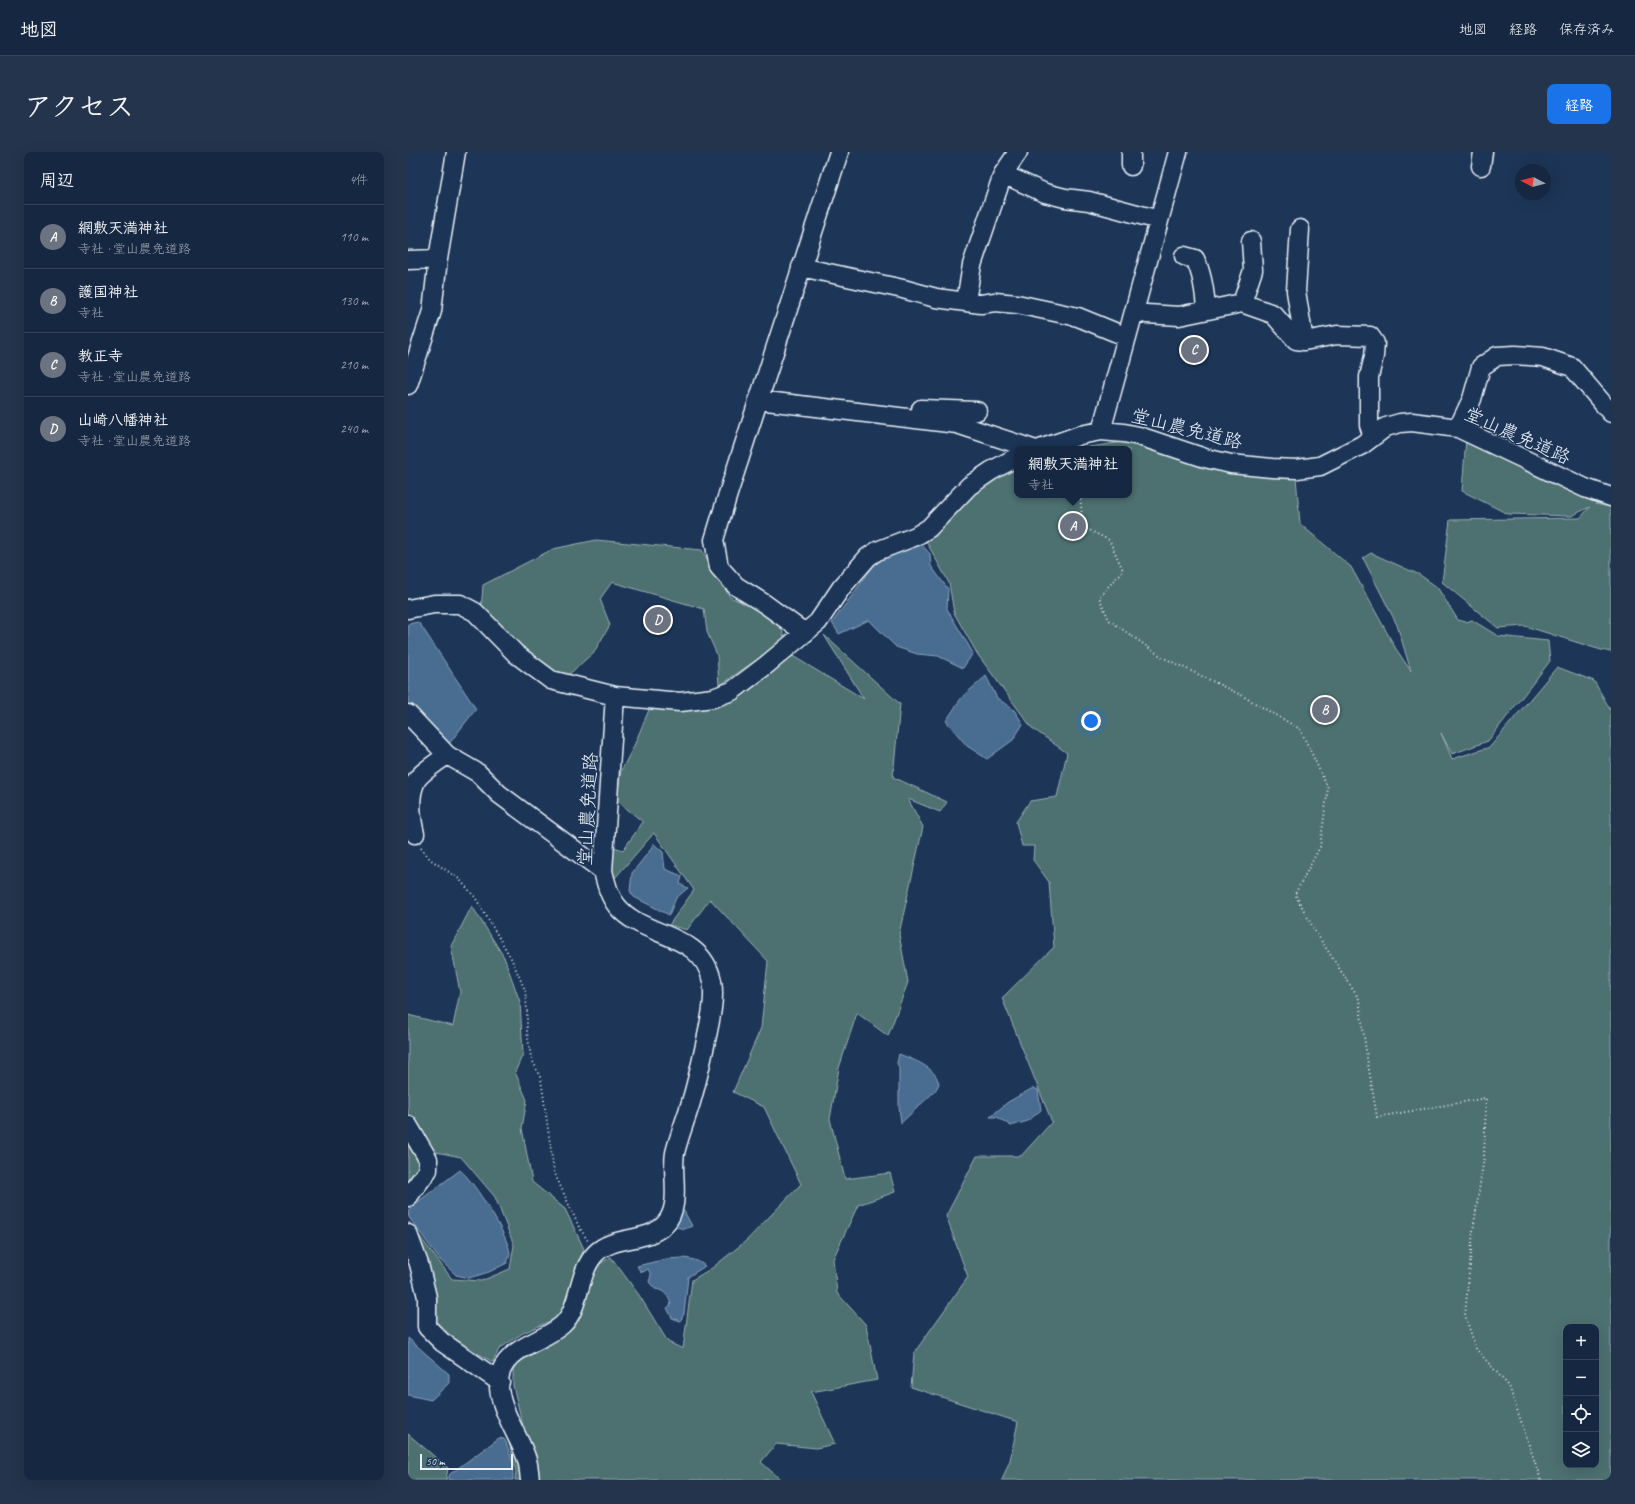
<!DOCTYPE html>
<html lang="ja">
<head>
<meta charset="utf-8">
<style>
	body { margin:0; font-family:Caveat,"Klee One",sans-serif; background:#23344c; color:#f1f3f6 }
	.controls { position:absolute; right:12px; bottom:12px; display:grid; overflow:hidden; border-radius:8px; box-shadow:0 4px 16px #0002 }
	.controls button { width:36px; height:36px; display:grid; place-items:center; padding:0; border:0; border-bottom:1px solid #35445a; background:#162841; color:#f1f3f6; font:20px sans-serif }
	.compass { position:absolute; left:1107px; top:12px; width:36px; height:36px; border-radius:50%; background:#162841; box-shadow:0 4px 16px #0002; rotate:277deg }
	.scale { position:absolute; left:12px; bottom:10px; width:93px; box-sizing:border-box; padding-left:4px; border:2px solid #e8f1f8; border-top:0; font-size:11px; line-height:14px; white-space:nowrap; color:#e8f1f8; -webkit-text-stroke:3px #1d3557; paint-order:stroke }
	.you { position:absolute; left:683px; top:569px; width:14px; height:14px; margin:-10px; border:3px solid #fff; border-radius:50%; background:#1a73e8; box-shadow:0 0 0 6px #1a73e833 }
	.badge { display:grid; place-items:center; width:26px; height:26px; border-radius:50%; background:#1a73e8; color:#fff; font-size:13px; font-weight:700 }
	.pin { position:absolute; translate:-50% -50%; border:2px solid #fff; box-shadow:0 1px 4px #0006 }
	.popup { position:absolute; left:606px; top:294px; width:118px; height:52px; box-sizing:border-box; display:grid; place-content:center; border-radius:8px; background:#162841; filter:drop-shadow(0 1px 3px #0005); font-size:13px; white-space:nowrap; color:#9ea6b1 }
	.popup b { font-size:15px; color:#f1f3f6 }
	.popup::after { content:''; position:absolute; left:50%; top:100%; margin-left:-8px; border:8px solid transparent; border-top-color:#162841 }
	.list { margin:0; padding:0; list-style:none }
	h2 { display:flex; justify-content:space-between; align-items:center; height:52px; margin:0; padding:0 16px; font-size:17px }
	h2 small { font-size:13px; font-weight:400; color:#9ea6b1 }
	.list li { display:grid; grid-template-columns:26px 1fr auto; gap:12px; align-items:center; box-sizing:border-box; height:64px; padding:0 16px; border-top:1px solid #35445a }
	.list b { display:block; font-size:15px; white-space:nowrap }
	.list p { margin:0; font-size:13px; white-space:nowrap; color:#9ea6b1 }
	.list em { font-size:13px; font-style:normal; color:#9ea6b1 }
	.icon { flex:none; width:22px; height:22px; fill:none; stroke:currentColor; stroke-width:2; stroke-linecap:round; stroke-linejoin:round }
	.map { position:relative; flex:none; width:1203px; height:1328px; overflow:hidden; border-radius:8px }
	header { display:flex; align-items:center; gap:24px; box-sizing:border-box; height:56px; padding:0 20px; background:#162841; border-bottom:1px solid #35445a }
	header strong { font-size:19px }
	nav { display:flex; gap:22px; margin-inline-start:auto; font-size:14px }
	.intro { display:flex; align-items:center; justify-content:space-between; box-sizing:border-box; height:96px; padding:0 24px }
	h1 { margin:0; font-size:28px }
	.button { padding:10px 18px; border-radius:8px; background:#1a73e8; color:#fff; font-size:14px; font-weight:700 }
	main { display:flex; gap:24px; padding:0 24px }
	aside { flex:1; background:#162841; border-radius:8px; box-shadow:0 4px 16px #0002 }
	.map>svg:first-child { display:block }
	.green { fill:#4d6f70; stroke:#9ab0b4; fill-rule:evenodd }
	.water { fill:#4a6d91; stroke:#89a2ba }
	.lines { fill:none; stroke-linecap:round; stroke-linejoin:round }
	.minor-casing { stroke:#e8f1f8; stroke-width:21 }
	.path { stroke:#e8f1f8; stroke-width:2; stroke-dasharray:1 3; stroke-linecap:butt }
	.minor { stroke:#1d3557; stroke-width:18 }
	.labels { text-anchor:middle; stroke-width:3; stroke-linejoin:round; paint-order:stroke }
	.street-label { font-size:19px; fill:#e8f1f8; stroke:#1d3557 }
</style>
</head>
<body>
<header>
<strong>地図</strong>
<nav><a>地図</a><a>経路</a><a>保存済み</a></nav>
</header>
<div class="intro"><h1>アクセス</h1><a class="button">経路</a></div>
<main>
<aside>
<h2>周辺<small>4件</small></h2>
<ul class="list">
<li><span class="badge" style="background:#6b7280">A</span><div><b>網敷天満神社</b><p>寺社 · 堂山農免道路</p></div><em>110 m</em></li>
<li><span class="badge" style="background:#6b7280">B</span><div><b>護国神社</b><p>寺社</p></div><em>130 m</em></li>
<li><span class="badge" style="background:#6b7280">C</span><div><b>教正寺</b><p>寺社 · 堂山農免道路</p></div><em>210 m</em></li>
<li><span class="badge" style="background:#6b7280">D</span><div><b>山崎八幡神社</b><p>寺社 · 堂山農免道路</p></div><em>240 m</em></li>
</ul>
</aside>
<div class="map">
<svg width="1203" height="1328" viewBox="0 0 1203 1328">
	<rect width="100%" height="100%" fill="#1d3557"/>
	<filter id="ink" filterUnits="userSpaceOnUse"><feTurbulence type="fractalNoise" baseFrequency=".025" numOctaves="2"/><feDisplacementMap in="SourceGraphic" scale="8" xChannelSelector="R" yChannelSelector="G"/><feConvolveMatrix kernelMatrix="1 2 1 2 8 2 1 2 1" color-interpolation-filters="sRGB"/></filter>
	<g filter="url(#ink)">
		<path class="green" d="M1058,286L1195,348L1187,352L1203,355V500L1193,498L1117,474L1090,476L1034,430L1042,368L1172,366L1182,355L1163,364L1100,362L1054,339Z
			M722,289L888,325L892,372L943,415L988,497L1003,519L989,473L955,406L963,401L1012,423L1029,435L1050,468L1058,470L1064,468L1090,484L1140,489L1142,509L1080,589L1044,602L1033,581L1044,607L1082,595L1149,515L1186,529L1203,559V1328H594L602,1308L610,1270L503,1235L506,1201L560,1125L538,1064L569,1004H613L644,970L594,846L646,795L641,730L625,708L626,694H614L608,670L622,649L649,645L659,601L624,576L570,503L546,461L541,431L518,389L565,340L609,315V343H721V297H667ZM1158,1175H1188V1313H1158Z
			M188,388L294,398L306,420L322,445L348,457L372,471L377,488L311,534L309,503L299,480L296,457L204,430L192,447L202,473L186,500L157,526L125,508L73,459L75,433L145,397Z
			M416,483L492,552L485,625L539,650L532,660L500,647L515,675L491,782L500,830L480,884L449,861L431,916L422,967L437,1027L482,1021L487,1040L450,1053L425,1107L429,1141L458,1173L469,1228L403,1240L427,1292L408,1296L368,1292L353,1310L373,1328H107L108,1319L100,1287L116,1278L105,1234V1210L161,1175L182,1118L203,1105L231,1143L260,1190L275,1197L284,1128L304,1116L338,1089L393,1032L356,955L325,940L353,876L360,809L302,747L279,778L261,773L286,738L246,681L207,726L201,713L203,694L215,698L235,670L208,648L213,619L225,596L243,553L292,554L378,500L456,547Z
			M64,754L96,805L112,850L115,902L107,920L119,948L114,976L124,1030L157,1057L176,1097L170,1113L164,1139L151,1165L115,1181L91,1197L85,1210L41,1185L24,1171L23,1140L1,1070L44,1127L73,1129L102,1117L106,1093L87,1045L53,1005L23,999L0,963V863L45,874L52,840L43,794Z
			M2,989L15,1013L0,1038V993Z
			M0,1282L40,1316L38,1328H0Z"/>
		<path class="water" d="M514,393L522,402L523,414L540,437L539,457L565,501L555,516L530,504L509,502L488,495L461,468L431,482L424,471L466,413L479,403Z
			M10,470L14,475L68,557L37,597L0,558V472Z
			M578,524L589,546L606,558L615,572L605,588L579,607L559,594L538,569L554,545Z
			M245,691L255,700L257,717L274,724L272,732L280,736L268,746L261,763L226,745L222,739L224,721L243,697Z
			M491,902C506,908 528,915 531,932L527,939L493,971L491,955V916L489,911Z
			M625,936L630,938L633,958L620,969L603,974L589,965H582L600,950Z
			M52,1018C66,1029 100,1083 102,1101C102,1104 100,1108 99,1111L81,1120L61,1126L48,1123L32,1108L0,1064L3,1055Z
			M274,1058L276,1059L284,1074L277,1077L263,1074Z
			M275,1106C284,1107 290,1108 297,1114L280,1125L276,1162L272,1169L264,1166L259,1156L263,1153C261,1144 256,1138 247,1137L241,1130L243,1123L240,1117L235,1120L232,1119L229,1114L258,1107Z
			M0,1186L41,1222V1231L23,1248L0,1243Z
			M91,1286L96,1287L98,1290L105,1312V1328H40L42,1322Z"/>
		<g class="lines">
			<g class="minor-casing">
				<path id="minor" d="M723,14V0
					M1073,14L1075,0
					M595,22L637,41L657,46L681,49L751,68
					M892,77L888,139L896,189
					M776,104L787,107C795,123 797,140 798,158
					M0,108L30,107
					M393,115L495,137L528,146L573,152L587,150L609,152L642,159L670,165L719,185
					M558,149L564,113L595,22L610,0
					M834,151L845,118L843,89
					M726,159L739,162L771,164L834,151L865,162L888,188L896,189L929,183L962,184L967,191L966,204L961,225V273L965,285
					M0,233L24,159L30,107L48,0
					M350,248L549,272L625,297
					M513,257L569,259
					M1050,276L1064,247L1073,215L1089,204L1107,203L1135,205L1164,215L1203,261
					M693,279L770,0
					M632,297L672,283L693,279L716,281L731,284L797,306L823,312L864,316L889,317L912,314L954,293L978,275L992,271L1004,270L1050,276L1177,336L1203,345
					M0,457L26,452H52L67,460L108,502L143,528L207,544
					M397,481L357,452L328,434L311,415L306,388L320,342L431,0
					M0,562L39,603L70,621L91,642L195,719
					M7,682C3,665 0,645 8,629C12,621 31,609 39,603
					M0,973L20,1007V1018L0,1045
					M0,1082L11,1112L19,1145V1175L34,1190L92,1230
					M122,1328C121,1321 121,1312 118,1305C110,1281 83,1246 93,1219C103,1194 136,1189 154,1173C173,1156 169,1120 188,1101C206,1083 240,1091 257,1072C274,1054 263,1023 267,1001C271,984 278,967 283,950C290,927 295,903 300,879C303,864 307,845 304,829C294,779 236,787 209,754C201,744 198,731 195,719L207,544L272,550L305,546L324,539L357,514L410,470L433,436L460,405L469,399L508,384L521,376L561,334L583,319L609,305"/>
			</g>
			<path class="path" d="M672,343L675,375L701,388L715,418L691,445L701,468L754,505L831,542L892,577L920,636L912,695L887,742L907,779L951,847L959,906L969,965L1078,946L1076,1005L1065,1079L1057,1163L1068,1197L1101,1234L1133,1328
				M13,696L22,707L51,727L67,745L103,806L117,838L119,858V880L123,905L133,927L146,1020L171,1075L180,1089"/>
			<use href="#minor" class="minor"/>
		</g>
	</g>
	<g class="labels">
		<g class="street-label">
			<text transform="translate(779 276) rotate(14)" y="7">堂山農免道路</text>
			<text transform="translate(1110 283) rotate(24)" y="7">堂山農免道路</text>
			<text transform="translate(179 657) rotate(-87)" y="7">堂山農免道路</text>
		</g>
	</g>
</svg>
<div class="controls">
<button>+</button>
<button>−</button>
<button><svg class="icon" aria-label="locate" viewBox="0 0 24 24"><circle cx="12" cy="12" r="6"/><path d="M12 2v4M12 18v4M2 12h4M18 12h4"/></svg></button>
<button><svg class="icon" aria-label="layers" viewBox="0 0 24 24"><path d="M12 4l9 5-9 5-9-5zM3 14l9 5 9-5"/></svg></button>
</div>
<svg class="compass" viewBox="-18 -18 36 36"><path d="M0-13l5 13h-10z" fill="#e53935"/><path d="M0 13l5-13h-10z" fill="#9ea6b1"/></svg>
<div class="scale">50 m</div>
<div class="you"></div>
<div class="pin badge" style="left:665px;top:374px;background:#6b7280">A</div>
<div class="popup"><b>網敷天満神社</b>寺社</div>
<div class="pin badge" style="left:917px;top:558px;background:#6b7280">B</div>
<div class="pin badge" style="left:786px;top:198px;background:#6b7280">C</div>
<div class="pin badge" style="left:250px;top:468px;background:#6b7280">D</div>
</div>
</main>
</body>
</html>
